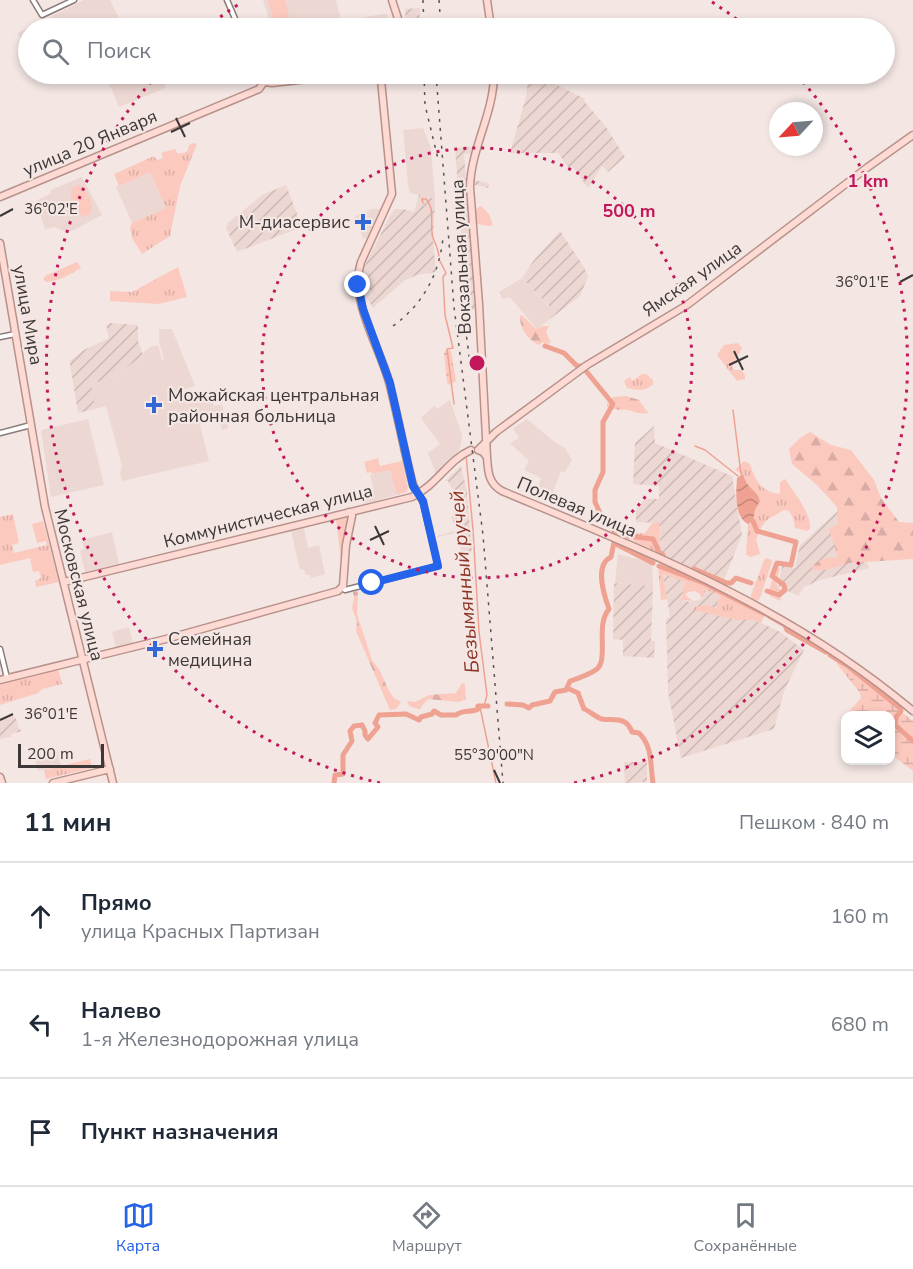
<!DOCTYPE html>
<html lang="ru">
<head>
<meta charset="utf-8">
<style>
	body { margin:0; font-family:"Nunito Sans",sans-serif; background:#f2f2f3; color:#1f2937 }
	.controls { position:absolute; right:18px; bottom:18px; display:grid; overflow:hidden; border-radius:12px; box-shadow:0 3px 9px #0003 }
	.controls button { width:54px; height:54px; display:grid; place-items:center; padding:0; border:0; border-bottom:2px solid #e0e1e3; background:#fff; color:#1f2937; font:30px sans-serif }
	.compass { position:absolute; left:769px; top:102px; width:54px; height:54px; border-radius:50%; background:#fff; box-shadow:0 3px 9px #0003; rotate:244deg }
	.scale { position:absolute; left:18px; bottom:15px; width:86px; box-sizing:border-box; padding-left:6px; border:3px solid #3d3837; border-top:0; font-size:16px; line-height:21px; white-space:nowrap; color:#3d3837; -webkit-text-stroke:4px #f3e6e3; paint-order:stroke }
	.stop { position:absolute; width:18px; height:18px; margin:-14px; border:4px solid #2563eb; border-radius:50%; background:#fff }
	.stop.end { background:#2563eb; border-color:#fff; box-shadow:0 2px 6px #0008 }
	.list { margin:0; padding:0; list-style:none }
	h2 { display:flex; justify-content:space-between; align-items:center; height:78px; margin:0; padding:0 24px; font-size:26px }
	h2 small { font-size:20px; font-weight:400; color:#747a83 }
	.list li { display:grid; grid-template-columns:39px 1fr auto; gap:18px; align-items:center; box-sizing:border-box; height:108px; padding:0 24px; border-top:2px solid #e0e1e3 }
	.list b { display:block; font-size:22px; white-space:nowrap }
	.list p { margin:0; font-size:20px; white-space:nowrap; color:#747a83 }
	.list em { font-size:20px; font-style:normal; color:#747a83 }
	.icon { flex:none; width:33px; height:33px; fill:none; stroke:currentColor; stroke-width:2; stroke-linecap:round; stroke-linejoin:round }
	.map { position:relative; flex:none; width:913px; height:783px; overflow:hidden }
	.search { position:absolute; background:#fff; box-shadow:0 3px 9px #0003; left:18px; right:18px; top:18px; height:66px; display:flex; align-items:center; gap:15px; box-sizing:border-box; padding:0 21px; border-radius:33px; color:#747a83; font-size:22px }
	.sheet { height:402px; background:#fff }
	nav { display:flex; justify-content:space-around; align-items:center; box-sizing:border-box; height:84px; border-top:2px solid #e0e1e3; background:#fff; font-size:16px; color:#747a83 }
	nav a { display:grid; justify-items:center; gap:3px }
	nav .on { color:#2563eb }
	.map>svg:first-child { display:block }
	.built { fill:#edd7d2 }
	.industrial { fill:url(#industrial-furrows) }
	.grass { fill:url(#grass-tufts) }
	.forest { fill:url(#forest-firs) }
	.wetland { fill:url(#wetland-marsh) }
	.garden { fill:#fcc9bf }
	.water { fill:url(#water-waves) }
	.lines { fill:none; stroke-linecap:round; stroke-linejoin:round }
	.stream { stroke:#efa292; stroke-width:1.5 }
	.river { stroke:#efa292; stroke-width:5 }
	.minor-casing { stroke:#897d7a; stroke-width:7 }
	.major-casing { stroke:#b8928a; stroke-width:9 }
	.minor { stroke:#fff; stroke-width:4 }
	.major { stroke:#fddad4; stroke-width:6 }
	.rail { stroke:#5b5554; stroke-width:1.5; stroke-dasharray:3 6; stroke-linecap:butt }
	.route { stroke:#2563eb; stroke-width:8 }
	.ticks { fill:none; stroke:#3d3837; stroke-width:2 }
	.ring { fill:none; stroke:#c2185b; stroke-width:3; stroke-dasharray:3 6 }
	.poi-dot { fill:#3168d6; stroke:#f3e6e3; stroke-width:2 }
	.labels { text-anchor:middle; stroke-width:4.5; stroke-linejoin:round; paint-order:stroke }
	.street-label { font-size:18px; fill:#3d3837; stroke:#f3e6e3 }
	.poi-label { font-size:18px; fill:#3d3837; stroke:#f3e6e3; text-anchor:start }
	.water-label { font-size:20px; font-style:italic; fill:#8e3425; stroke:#f3e6e3 }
	.ticks-label { font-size:15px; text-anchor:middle; fill:#3d3837; stroke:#f3e6e3; stroke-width:4.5; stroke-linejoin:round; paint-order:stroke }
	.centre { fill:#c2185b; stroke:#f3e6e3; stroke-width:3 }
	.ring-label { font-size:18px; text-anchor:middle; font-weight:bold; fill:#c2185b; stroke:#f3e6e3; stroke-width:4.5; stroke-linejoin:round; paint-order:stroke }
</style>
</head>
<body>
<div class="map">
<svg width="913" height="783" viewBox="0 0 913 783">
	<defs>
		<pattern id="industrial-furrows" width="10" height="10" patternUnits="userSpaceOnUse" patternTransform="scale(1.5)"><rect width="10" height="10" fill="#edd7d2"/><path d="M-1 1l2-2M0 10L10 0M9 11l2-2" fill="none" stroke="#ccb9b5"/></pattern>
		<pattern id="grass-tufts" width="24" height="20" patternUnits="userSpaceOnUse" patternTransform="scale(1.5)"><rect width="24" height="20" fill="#fcc9bf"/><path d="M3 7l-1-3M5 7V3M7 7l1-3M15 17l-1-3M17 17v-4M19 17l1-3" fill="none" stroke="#d9ada5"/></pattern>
		<pattern id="forest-firs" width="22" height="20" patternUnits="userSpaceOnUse" patternTransform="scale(1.5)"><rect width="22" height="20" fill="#fcc9bf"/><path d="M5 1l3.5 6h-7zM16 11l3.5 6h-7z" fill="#d9ada5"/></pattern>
		<pattern id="wetland-marsh" width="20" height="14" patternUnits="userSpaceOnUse" patternTransform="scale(1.5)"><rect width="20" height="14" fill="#fcc9bf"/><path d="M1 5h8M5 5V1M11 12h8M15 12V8" fill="none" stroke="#d9ada5"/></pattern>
		<pattern id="water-waves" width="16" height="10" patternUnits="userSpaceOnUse" patternTransform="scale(1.5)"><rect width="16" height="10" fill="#efa292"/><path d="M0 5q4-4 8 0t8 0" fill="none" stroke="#c38578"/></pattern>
	</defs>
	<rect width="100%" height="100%" fill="#f3e6e3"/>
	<path class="built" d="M84,0H110L124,28H28V55L18,33Z
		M263,0H336L342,24L319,28H272Z
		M387,14L388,20L384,22L383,28H348L347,23L370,16Z
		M105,74H160L166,88L119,107Z
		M423,128L431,148L435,199L410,193L408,185L403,130Z
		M150,172L166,208L132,223L116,187Z
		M82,177L102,215L72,231H63L54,227L45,229L36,201L51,193V190Z
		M372,209H380L367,238L363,239L355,216Z
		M522,278L550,308L543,322L536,328L510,297L503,299L499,292Z
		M159,329H172L195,386L183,390L184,395L209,389L214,406L222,404L228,428L222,430L219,420L200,424L209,461L122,481L120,474L122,466L106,406L95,409L90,384L112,377L134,362L144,358L143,353L150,347L158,345L162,360L164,359L159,341Z
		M450,400L462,435L461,445L458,452L436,474L428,453L440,444L421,418L434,406L437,409Z
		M88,419L104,485L51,497L41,430Z
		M527,419L552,440L565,448L572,460L565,472L561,471L553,492L538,488L541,478L524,470L529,461L510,443L519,438L513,428Z
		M390,469L397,495L363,504L361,494L374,491L370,475Z
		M304,528L308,548L319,545L325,574L311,578L310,575H306L304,569L300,570L291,531Z
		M112,532L119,564L85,572L80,551L84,549L82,540Z
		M618,554L652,563L653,586L615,583Z
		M129,627L133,643L116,647L112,632Z
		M58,751L61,766L38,771L34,757Z"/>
	<path class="industrial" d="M420,8L419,28H406L405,9Z
		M529,74H535L585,99L584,101L606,127L625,157L608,172L602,166L589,187H587L574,168L568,167L558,153H510L526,97Z
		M474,147L473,154H464L466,179L489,183L488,188L467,183L478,309L468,310L465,276H461L460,268L464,267L455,148Z
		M286,185L302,227L237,252L226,228L228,223L262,195Z
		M419,195L435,199L433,240L436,272L417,275L405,280L373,308L368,299L373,295L361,273L392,212L395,209H403L414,212Z
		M560,231L584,267L588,277L580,296L537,329L536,328L543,322L539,317L550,307L522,278L534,260Z
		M111,323L138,325V341L144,358L134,362L112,377L91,384L95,409L78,413L70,364L71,360L84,350L109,338L106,325Z
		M654,426L655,443L732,476L742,535L723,582L660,555L659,523L636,522V510L645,499H659V486L633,484L635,443Z
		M461,466L467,492L472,552L462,555L457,533L435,537L457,530L451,517L460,512L453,500L457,497L448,481H445Z
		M840,509L862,547L869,568L820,580L804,587L798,596L778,586L782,566L795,568L800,545Z
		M663,574L686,582L681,600L690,602L702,599L706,590L720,596L716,608L738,620H755L780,632L804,650L784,691L774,729L681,758L668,692L666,619L670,617Z
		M614,583L653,586L651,641H655L654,658L623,656V640L613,639Z
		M12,714L16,719L19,729L22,731L11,734V737L0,739V718Z
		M624,762H647V782L625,783Z"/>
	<path class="grass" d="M194,143L197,144L180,186L170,236L142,254L132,238L130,227L132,223L166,208L150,172L119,186L114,174L154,156L157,160L163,158L161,153L175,149L178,154L187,152L189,145Z
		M178,267L187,297L158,304L110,301V291L132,292Z
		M738,343L742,348L732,366L734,370H741L745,375V379L737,381L717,355L724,345Z
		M642,374H646L653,380V384C645,392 638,390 627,388L624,381L630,377L632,381Z
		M744,461L750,464C755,480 762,493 780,494V482L785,479C793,491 812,514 810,529L807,531L795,528L793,518L789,511L783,510C777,515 771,517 766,521C761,526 759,533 756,539L760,554L751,557L746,555L748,524L753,521L755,510L758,505C753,494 745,485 743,474L735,470Z
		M13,514L19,543L12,545L14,553L47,545L46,541L37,543L32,524L43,521L59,582L36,587L35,581L41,578L39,571L33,572L30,558L0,565V517Z
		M350,515L343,561H341L336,519Z
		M659,522L660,550L657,552L645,548L628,537L629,534L645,533L652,523Z
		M766,558L772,560V562L760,598L757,601L751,598V595L764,560Z
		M661,563L709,584L765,615L761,623L755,620H737L693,610L695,607L706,605L716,608L720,596L706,590L702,599L700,594L695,591L688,592L685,595L693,601L681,600L685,582L663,574L667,599L661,600L658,566Z
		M58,669L62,684L42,689L38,693L0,705V683Z
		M90,759L92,768L46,779L44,770Z"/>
	<path class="forest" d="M481,206L489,214L493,225L489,226L477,224L475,213L477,208Z
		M77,262L81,268C71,274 59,281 46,282L44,279L45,276Z
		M520,315L523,316L536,329L543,326H549L546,332L551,343L545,344L543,342L539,345C528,340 519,328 520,315Z
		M626,396L639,400L648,413C637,414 638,413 628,410C620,409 615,411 607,407V403L613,397Z
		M810,432L831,445L851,450L874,480L881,498L899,522L913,523V559L849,563L825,570H813L812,568C817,558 828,558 838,557L829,529L838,524L837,507L817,485L792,464L789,449L800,438Z
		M777,566L780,569L776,582L778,588L782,590L780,601L770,596L768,593Z
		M358,591L357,614L372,660L379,669L389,691L394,698L401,702L396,709L390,710L356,631L357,622L352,608L354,598L353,592Z
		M462,683L465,684L466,699L459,702L428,699L419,709C414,708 408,707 407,701L415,702L429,695L456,693Z"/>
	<path class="wetland" d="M447,349L451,351L456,381L450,385L447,383L444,353Z
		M837,661L913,721V771L891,754L890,716L846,715L861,698L860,693L837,664Z"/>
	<path class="garden" d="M268,0H285L289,16L287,21L279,24L273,18Z
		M78,185C87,189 94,204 91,213L87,216L80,215L71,197V189Z
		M378,458L380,466L402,461L408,488L406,492L397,495L390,470L372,474L371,472L367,473L364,462Z"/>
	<path class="water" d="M743,474C747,490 757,489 760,501L755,510L753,521L748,524C734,517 736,492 737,478Z"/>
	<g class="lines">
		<path class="stream" d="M423,203L422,199H426C436,210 429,225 433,238C436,244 438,249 439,256
			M440,261L446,273L443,277L445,315L453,348L447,349L454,404
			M733,410L741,474
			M695,446L705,450L738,476
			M466,455L473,530L479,632L487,695L484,706
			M480,707L496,783"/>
		<path class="river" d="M545,346L564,353L577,366H582
			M586,371L613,404L603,422V472L595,490V502L600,513V518L616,525L614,529L615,536
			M753,521L757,531L796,542L791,565L777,563L772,576L784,585L785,590L779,595L767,591
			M628,536L653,539L659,552L663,555
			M614,543L653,563
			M659,566L704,583L765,614
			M694,569L727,583H731L736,578L751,583
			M769,616L785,625L787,630L826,652
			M830,655L849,667L900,708L901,711L896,717L895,725L913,741
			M567,688L578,693L584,709C590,711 595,717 602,719C615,721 626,716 632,732L639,733C653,747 650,764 653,783
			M507,704L523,705L529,708L532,705L550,701L555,692L566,690L570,681C579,678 589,675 597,669C609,658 595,625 609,609C604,595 594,565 611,557L614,542
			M334,783L335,775L343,774V755L352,741L350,731L354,726L362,725L365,731V735L368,739L378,727L375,723L379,715L406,714L419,720L421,717L432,714L434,711L441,715H456C463,709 471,713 478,709V706H488"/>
		<g class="minor-casing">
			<path id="minor" d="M33,0L42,15L74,0
				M227,0L239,28
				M258,74L261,84
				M0,337L15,334
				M0,433L31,425
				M343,588L345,590L438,566L423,503L418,494
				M0,649L7,678"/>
		</g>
		<g class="major-casing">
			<path id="major" d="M392,0L401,28
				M487,0L491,28
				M384,74L381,80L392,194L361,262C349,300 379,345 389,382C398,416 404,451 413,485L418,494
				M494,74C494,113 471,148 470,187L479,304L487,457C488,471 488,483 502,491C648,552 790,607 913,711
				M259,89L264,82L272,83L353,74
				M0,197L259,89
				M0,243L45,507L113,783
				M486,456L483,452L478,450L496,432L587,365L687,305L868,167L913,135
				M64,582L412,497C437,485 448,460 471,450
				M0,680L166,639L338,591L343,586L346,545L352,516V513L349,512
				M0,777L2,783
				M53,783L110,769"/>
		</g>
		<use href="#minor" class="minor"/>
		<use href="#major" class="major"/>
		<path class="rail" d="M423,0L424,28
			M439,0L441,28
			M424,74L425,105L438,159
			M436,74L454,307L483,535L503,783
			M463,310L470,363
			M393,326C423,304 439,275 443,238"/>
	</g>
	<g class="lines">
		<path class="route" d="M358,285L363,309L390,383L413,486L423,501L438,566L372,583"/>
	</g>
	<path class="ticks" d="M176,118L185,137M171,132L190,123M0,216L13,209M900,282L913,275M734,351L743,370M729,365L748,356M375,526L384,545M370,540L389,531M0,720L13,714M494,770L500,783"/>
	<g class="ring">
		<circle cx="477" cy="363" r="215"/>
		<path d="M380 783A431 431 0 0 1 157 75M206 28A431 431 0 0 1 242 2M712 2A431 431 0 0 1 748 28M797 75A431 431 0 0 1 574 783"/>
	</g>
	<g class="poi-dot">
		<path d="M360 213h6v6h6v6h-6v6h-6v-6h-6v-6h6z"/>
		<path d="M151 396h6v6h6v6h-6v6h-6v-6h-6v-6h6z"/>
		<path d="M152 640h6v6h6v6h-6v6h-6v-6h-6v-6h6z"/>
	</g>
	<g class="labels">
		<g class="street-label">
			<text transform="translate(90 143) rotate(-23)" y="6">улица 20 Января</text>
			<text transform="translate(461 257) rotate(-93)" y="6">Вокзальная улица</text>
			<text transform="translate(692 279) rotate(-35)" y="6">Ямская улица</text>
			<text transform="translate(28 315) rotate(80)" y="6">улица Мира</text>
			<text transform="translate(577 507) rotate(23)" y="6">Полевая улица</text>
			<text transform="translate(268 516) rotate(-14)" y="6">Коммунистическая улица</text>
			<text transform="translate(79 585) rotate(76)" y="6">Московская улица</text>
		</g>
		<g class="poi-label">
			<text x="350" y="228" text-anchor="end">М-диасервис</text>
			<text x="168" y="401">Можайская центральная<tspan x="168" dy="21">районная больница</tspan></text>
			<text x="168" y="645">Семейная<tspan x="168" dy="21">медицина</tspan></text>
		</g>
		<g class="water-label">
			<text transform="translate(464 582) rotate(-95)" y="7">Безымянный ручей</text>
		</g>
	</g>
	<g class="ticks-label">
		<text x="51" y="214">36°02'E</text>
		<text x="862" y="287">36°01'E</text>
		<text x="51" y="719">36°01'E</text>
		<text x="494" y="760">55°30'00"N</text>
	</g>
	<circle cx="477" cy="363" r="9" class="centre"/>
	<g class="ring-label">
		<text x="868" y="187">1 km</text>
		<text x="629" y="217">500 m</text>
	</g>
</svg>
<div class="controls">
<button><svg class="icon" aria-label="layers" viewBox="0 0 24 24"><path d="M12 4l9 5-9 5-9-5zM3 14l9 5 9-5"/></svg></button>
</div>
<svg class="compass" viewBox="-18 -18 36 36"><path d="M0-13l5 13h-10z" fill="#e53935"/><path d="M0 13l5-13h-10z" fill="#747a83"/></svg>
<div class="scale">200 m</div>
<div class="stop" style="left:372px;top:583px"></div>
<div class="stop end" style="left:358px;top:285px"></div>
<div class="search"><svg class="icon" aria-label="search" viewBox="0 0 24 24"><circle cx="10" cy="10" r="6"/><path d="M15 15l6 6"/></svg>Поиск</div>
</div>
<section class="sheet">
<h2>11 мин<small>Пешком · 840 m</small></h2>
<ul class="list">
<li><svg class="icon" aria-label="ahead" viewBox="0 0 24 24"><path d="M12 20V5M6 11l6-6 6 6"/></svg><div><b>Прямо</b><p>улица Красных Партизан</p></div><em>160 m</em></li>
<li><svg class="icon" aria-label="left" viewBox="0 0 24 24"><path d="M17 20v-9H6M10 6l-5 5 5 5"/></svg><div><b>Налево</b><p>1-я Железнодорожная улица</p></div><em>680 m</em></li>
<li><svg class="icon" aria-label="arrive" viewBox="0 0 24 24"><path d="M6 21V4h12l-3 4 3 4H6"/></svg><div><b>Пункт назначения</b></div></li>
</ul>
</section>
<nav>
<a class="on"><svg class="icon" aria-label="map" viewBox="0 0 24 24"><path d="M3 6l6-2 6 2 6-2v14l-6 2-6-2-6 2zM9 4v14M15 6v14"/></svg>Карта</a>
<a><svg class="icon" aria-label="directions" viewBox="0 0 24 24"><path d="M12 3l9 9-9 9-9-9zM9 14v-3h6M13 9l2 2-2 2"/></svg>Маршрут</a>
<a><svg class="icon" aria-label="saved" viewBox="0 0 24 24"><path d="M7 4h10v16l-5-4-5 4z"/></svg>Сохранённые</a>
</nav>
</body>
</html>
